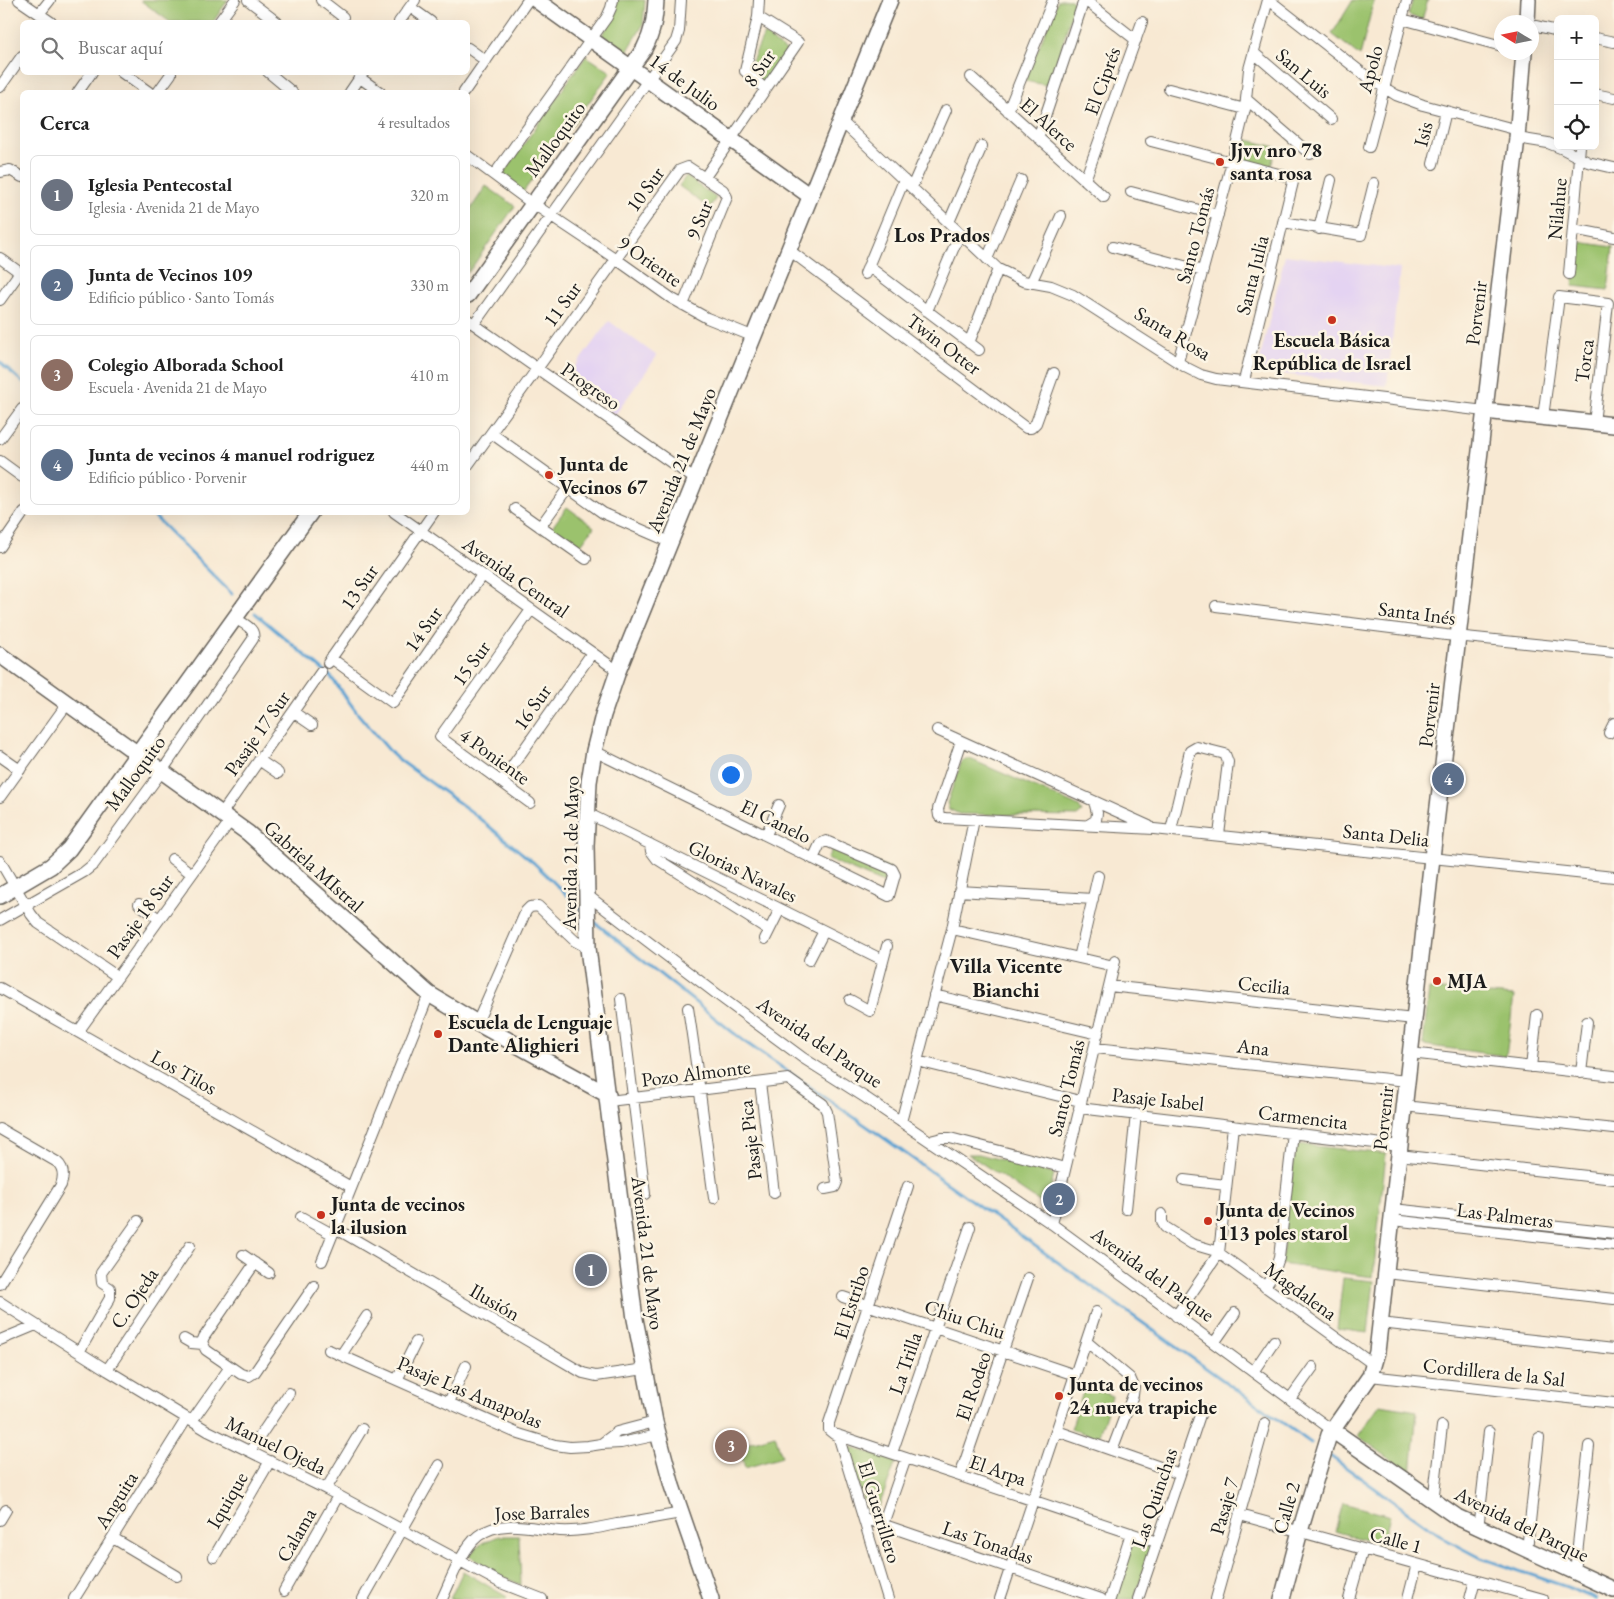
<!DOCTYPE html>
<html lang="es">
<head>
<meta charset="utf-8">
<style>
	body { margin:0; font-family:"EB Garamond",serif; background:#f2f2f2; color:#222 }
	.controls { position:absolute; right:15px; top:15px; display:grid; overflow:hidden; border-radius:8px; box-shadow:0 5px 20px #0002 }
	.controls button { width:45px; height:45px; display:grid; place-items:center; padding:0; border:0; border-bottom:1px solid #e0e0e0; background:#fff; color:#222; font:25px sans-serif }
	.compass { position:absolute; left:1494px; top:15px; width:45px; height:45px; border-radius:50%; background:#fff; box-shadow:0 5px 20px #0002; rotate:280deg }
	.you { position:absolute; left:730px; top:774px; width:18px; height:18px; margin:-12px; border:4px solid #fff; border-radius:50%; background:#1a73e8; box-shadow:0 0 0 8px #1a73e833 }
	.badge { display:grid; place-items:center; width:32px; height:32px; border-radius:50%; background:#0f766e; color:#fff; font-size:16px; font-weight:700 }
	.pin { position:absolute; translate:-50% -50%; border:2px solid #fff; box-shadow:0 1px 5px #0006 }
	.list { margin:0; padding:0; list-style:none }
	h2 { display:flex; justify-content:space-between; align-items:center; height:65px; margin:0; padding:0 20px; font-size:21px }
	h2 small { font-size:16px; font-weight:400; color:#767676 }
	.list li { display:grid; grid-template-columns:32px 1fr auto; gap:15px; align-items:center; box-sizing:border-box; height:80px; margin:0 10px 10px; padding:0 10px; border:1px solid #e0e0e0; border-radius:8px }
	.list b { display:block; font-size:19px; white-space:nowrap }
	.list p { margin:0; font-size:16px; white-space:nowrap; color:#767676 }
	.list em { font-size:16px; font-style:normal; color:#767676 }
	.icon { flex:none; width:28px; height:28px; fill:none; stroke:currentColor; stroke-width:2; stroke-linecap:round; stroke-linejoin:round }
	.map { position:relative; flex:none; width:1614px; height:1599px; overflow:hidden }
	.search { position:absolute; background:#fff; box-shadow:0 5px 20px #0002; left:20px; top:20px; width:450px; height:55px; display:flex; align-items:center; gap:12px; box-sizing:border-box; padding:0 18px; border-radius:8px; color:#767676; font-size:19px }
	.panel { position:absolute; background:#fff; box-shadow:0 5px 20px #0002; left:20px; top:90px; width:450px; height:425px; border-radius:8px }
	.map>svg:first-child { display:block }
	.built { fill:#e4d3f2 }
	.green { fill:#9bc26d; stroke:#5c6f44 }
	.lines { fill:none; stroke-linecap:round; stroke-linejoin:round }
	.stream { stroke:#5ca2d2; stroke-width:3 }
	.street-casing { stroke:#69645c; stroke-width:12 }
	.secondary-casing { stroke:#69645c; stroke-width:18 }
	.street { stroke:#fff; stroke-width:10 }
	.secondary { stroke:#fff; stroke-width:15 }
	.poi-dot { fill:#c8321e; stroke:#fcf5e5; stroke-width:2 }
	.labels { text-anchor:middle; stroke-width:5; stroke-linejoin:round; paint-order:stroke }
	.street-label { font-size:20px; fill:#1c1c1c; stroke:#fcf5e5 }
	.poi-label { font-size:20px; font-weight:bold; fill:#1c1c1c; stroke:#fcf5e5; text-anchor:start }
	.neighbourhood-label { font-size:21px; font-weight:bold; fill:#1c1c1c; stroke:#fcf5e5 }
</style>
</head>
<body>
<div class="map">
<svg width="1614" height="1599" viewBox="0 0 1614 1599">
	<rect width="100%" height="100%" fill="#fcf5e5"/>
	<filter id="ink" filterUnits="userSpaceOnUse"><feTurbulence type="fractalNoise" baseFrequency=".02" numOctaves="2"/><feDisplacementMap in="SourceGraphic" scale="10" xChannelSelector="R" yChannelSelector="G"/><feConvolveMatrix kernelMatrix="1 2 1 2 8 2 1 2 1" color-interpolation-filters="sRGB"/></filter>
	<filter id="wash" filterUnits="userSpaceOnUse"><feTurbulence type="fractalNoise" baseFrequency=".0096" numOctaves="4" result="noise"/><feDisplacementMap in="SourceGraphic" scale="20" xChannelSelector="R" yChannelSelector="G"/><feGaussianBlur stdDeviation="1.12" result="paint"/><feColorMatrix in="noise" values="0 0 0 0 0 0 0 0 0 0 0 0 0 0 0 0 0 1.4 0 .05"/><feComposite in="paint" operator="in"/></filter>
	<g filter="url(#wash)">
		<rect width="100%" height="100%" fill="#f8e9d3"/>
		<path class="built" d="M1285,255L1400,269L1387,386L1257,371Z
			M609,321L657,356L615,415L566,379Z"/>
		<path class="green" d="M140,0H228L213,22H170Z
			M615,0H645L643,25L623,59L598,42L614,16Z
			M1058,0H1071L1074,3L1051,86L1025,81Z
			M1353,0H1374L1360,56L1332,34Z
			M1413,0H1428L1422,20L1408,15Z
			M764,34L789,53L767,86L748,70Z
			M586,56L611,72L521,195L500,178Z
			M1248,140L1276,147L1271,167L1243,160Z
			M686,176L716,198L709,208L679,186Z
			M486,186L515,206L468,273V213Z
			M1579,242L1613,247L1608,290L1573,286Z
			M567,507L594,527L577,550L550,530Z
			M965,759H970L1073,804L1079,807L1082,812L1077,816L959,814L949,809L947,803L961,763Z
			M834,845L890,868L883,883L827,859Z
			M1429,989L1514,996L1506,1056L1423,1045Z
			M1296,1144L1386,1154L1373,1277L1281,1264Z
			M968,1154H979L1054,1174L1047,1207Z
			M1343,1278L1374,1281L1368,1333L1337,1329Z
			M1085,1386L1112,1396L1098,1438L1071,1429Z
			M1380,1405L1417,1411L1411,1474L1358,1436Z
			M775,1435L782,1457L745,1468L739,1445Z
			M846,1445L896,1462L876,1514L866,1509Z
			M1343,1503L1390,1516L1382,1545L1335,1531Z
			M499,1536H519L521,1585L495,1573L469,1555L482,1543Z
			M1133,1539L1153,1545L1134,1599H1113Z
			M463,1571L507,1597L506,1599H450Z"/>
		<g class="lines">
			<path class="stream" d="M0,362L22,382
				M150,512L232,594
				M255,613L331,677L358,714L394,756L469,810L534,863L582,910
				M592,920L745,1042L881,1136L1311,1443
				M1330,1456L1447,1540L1481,1558L1567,1587L1596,1599"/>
		</g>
	</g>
	<g filter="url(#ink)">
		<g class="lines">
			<g class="street-casing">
				<path id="street" d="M19,0L51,22
					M248,0L277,22
					M321,0L343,17
					M759,0L758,17L745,71L765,89
					M1085,0L1136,40
					M1269,0L1366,76L1396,95L1423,105L1518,130
					M410,7L431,22
					M39,14L50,0
					M1402,19L1502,46
					M219,22L235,0
					M399,22L415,0
					M1532,25L1558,31
					M1595,38L1614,42
					M468,48L486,61
					M1254,53L1331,119
					M121,72L149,92
					M268,72L292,92
					M971,77L1104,197
					M360,78L380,92
					M0,87L22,56
					M1169,89L1245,109
					M78,92L92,72
					M158,92L171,74
					M350,92L363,73
					M464,92L528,0
					M1595,94L1614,98
					M1246,99L1310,154
					M1008,111L1053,0
					M841,121L998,269L1023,281L1051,286L1073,295L1187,368L1201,375L1216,379L1485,411
					M1038,138L1084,0
					M1517,138L1548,143L1563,149L1588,162L1614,168
					M1151,141L1294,178L1244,381
					M1369,147L1407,0
					M468,156L526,199L616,259L671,298L707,318L752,336
					M1433,164L1446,111
					M0,172L10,170L22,177
					M494,175L607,17L611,8L613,0
					M705,177L798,42L758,17
					M1085,180L1142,22
					M912,187L946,110
					M1131,192L1218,215
					M949,222L982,146
					M1283,222L1361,235L1374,183
					M1319,229L1331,180
					M1573,229L1614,237
					M1113,247L1203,271
					M789,250L1026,428H1031L1036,423L1054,373
					M0,258L22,274
					M987,259L1021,180
					M868,266L979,350
					M865,274L904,180
					M1569,274L1580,146
					M1031,283L1061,216
					M0,300L20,272
					M927,311L960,233
					M468,320L696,480
					M474,324L676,41L679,31L681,0
					M969,343L998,269
					M1178,362L1232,162L1245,109L1249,69L1268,0
					M1543,417L1559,297L1608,303L1594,423
					M491,433L603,513L670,542
					M0,439L22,409
					M0,461L22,477
					M468,465L680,170L688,167L723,190L727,197L683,305
					M515,509L586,559
					M394,512L618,671
					M540,527L568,488
					M0,547L24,512
					M1216,606L1446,635L1614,652
					M331,658L393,703L482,575
					M328,663L434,512
					M293,712L312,725
					M937,730L1149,826
					M1609,733L1614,723
					M961,741L938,809L939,816L945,818L1154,829L1614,877
					M594,751L889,896L895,875L892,869L826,841L820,844L813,859
					M0,756L20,770
					M259,760L278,773
					M501,782L592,653
					M0,797L67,704
					M530,803L440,737L531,610
					M222,813L321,672
					M587,813L883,960
					M1088,825L1096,820L1097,813L1094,801
					M1171,830L1190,751L1197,747L1225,754L1228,762L1219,835
					M766,835L779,805
					M650,844L651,851L657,859L769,930
					M172,859L192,874
					M0,861L31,914L38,923L118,977
					M959,891L1093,899
					M587,895L722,998L803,1058L866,1098L1052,1224L1332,1430
					M139,904L159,919
					M0,920L84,872L94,864L162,771L253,639C256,628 243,624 235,618
					M952,929L1114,966
					M765,939L780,909
					M1079,958L1098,876
					M809,960L824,931
					M1109,986L1414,1019
					M0,988L351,1187
					M934,995L1098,1034
					M621,999L645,1194
					M850,1000L870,1011L887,946
					M688,1008C698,1071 705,1135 714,1198
					M477,1023L526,911L530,907L538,906L575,941L588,948
					M78,1032L231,820
					M1095,1048L1407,1081
					M1410,1053L1614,1076
					M917,1061L1080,1101
					M1531,1067L1537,1015
					M1581,1073L1587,1022
					M760,1083L774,1193
					M609,1101L788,1079L823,1104L827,1112L837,1182L835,1187L825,1189
					M1404,1106L1614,1129
					M1079,1108L1400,1146
					M901,1122L952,929L974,819
					M0,1129L57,1162C64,1168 64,1176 61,1185L0,1284
					M930,1141L942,1138H950L1065,1168
					M1399,1155L1614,1179
					M1184,1180L1226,1185
					M908,1186L829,1423V1430L834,1434L1157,1542
					M1126,1209L1136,1114
					M1393,1209L1614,1233
					M1162,1214V1222L1165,1227L1192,1244L1216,1251L1374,1365
					M301,1217L332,1234
					M1392,1220L1614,1245
					M1052,1224L1115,961
					M335,1228L583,1373L596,1376L645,1369
					M243,1255L269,1273
					M322,1261L429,994
					M255,1263L204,1337L202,1342L206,1350L241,1374L249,1376L255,1372L314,1286
					M1386,1273L1614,1299
					M1265,1287L1273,1275L1279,1258L1293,1133
					M843,1297L1075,1375
					M0,1302L107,1370L208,1431L326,1489L501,1583L542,1599
					M1176,1316L1219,1253L1233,1126
					M1380,1323L1614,1349
					M184,1339L191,1343L203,1344
					M0,1340L36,1325
					M1087,1342L1130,1378L1134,1387L1133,1395L1112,1450
					M1214,1343L1235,1313
					M329,1350L519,1434L555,1445L570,1447L588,1446L601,1444L621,1443L658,1435
					M79,1352L110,1298V1288L102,1283L101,1273L138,1221
					M341,1355L367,1316
					M107,1370L190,1246
					M1253,1372L1274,1341
					M1370,1376L1614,1403
					M397,1380L416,1342
					M1290,1399L1313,1367
					M449,1402L466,1366
					M192,1421L230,1367
					M1057,1431L1180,1474
					M838,1435L888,1599
					M601,1444L617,1432L655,1422
					M250,1451L289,1393
					M892,1453L970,1227
					M960,1476L1028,1278
					M326,1489L362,1429
					M1433,1502L1442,1426
					M1240,1515L1543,1599
					M864,1518L1101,1599
					M0,1520L6,1510
					M883,1524L906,1458
					M1478,1529L1489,1432
					M113,1538L177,1576
					M1527,1550L1539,1438
					M214,1557L270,1461
					M1575,1572L1589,1446
					M284,1591L338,1496
					M74,1599L187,1418
					M363,1599L439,1465
					M442,1599C451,1580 462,1549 478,1536C501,1518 533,1529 560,1531C579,1532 598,1528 617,1524C638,1521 659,1517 681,1513
					M1000,1599L1096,1312
					M1110,1599L1131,1533
					M1138,1599L1202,1409
					M1216,1599L1265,1423
					M1349,1599L1363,1549
					M1408,1599L1417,1564
					M1470,1599L1475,1580"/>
			</g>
			<g class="secondary-casing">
				<path id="secondary" d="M536,0L810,196
					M1527,22L1528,0
					M468,295L644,49C653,32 655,18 656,0
					M1485,411L1614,425
					M0,655L248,833L429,994L477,1023L608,1095
					M0,896L51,866L69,849L311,512
					M1332,1430L1457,1517L1614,1590
					M711,1599L672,1486L655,1422L645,1369L635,1319L588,948L586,846L589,782L594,751L603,715L618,671L890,0
					M1282,1599L1300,1531L1329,1435L1370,1376L1377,1352L1433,849L1517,138L1524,52"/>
			</g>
			<use href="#street" class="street"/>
			<use href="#secondary" class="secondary"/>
		</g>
	</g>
	<g class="poi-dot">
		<circle cx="1220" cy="162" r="5"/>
		<circle cx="1332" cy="320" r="5"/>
		<circle cx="549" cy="475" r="5"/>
		<circle cx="1437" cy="981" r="5"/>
		<circle cx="438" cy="1034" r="5"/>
		<circle cx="321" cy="1215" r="5"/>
		<circle cx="1208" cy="1221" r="5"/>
		<circle cx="1059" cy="1396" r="5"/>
	</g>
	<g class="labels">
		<g class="street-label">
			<text transform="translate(759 68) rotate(-55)" y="7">8 Sur</text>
			<text transform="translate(1370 69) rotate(-75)" y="7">Apolo</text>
			<text transform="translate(1304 73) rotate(40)" y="7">San Luis</text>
			<text transform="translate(1102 81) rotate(-70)" y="7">El Ciprés</text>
			<text transform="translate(685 82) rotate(36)" y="7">14 de Julio</text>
			<text transform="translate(1049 124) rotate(42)" y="7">El Alerce</text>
			<text transform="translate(1423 134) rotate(-76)" y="7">Isis</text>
			<text transform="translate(555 139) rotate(-54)" y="7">Malloquito</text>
			<text transform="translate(645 189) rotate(-54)" y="7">10 Sur</text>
			<text transform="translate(1557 209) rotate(-85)" y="7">Nilahue</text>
			<text transform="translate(699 220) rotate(-68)" y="7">9 Sur</text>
			<text transform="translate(1195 235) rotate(-75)" y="7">Santo Tomás</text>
			<text transform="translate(650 261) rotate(35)" y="7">9 Oriente</text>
			<text transform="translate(1252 275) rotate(-76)" y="7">Santa Julia</text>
			<text transform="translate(562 304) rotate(-54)" y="7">11 Sur</text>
			<text transform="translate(1476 313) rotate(-83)" y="7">Porvenir</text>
			<text transform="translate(1173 333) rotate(31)" y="7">Santa Rosa</text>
			<text transform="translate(944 344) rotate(37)" y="7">Twin Otter</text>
			<text transform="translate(1584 361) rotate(-83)" y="7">Torca</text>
			<text transform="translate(591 386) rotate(35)" y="7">Progreso</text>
			<text transform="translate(681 460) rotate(-68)" y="7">Avenida 21 de Mayo</text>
			<text transform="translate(516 577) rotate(35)" y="7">Avenida Central</text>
			<text transform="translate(359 587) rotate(-55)" y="7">13 Sur</text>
			<text transform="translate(1417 613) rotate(7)" y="7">Santa Inés</text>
			<text transform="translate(423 629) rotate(-55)" y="7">14 Sur</text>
			<text transform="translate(471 663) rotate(-54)" y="7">15 Sur</text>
			<text transform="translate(532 707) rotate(-55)" y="7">16 Sur</text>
			<text transform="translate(1429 715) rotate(-83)" y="7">Porvenir</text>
			<text transform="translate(257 733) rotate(-55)" y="7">Pasaje 17 Sur</text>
			<text transform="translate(495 756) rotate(36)" y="7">4 Poniente</text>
			<text transform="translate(135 773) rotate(-54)" y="7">Malloquito</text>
			<text transform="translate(776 821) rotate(26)" y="7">El Canelo</text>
			<text transform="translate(1386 835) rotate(6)" y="7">Santa Delia</text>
			<text transform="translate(570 853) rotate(-89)" y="7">Avenida 21 de Mayo</text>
			<text transform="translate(314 866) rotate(42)" y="7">Gabriela MIstral</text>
			<text transform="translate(743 871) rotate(26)" y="7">Glorias Navales</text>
			<text transform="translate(140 916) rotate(-54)" y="7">Pasaje 18 Sur</text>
			<text transform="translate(1264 985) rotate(6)" y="7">Cecilia</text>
			<text transform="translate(820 1042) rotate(34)" y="7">Avenida del Parque</text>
			<text transform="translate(1253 1047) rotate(6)" y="7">Ana</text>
			<text transform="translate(184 1072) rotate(29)" y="7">Los Tilos</text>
			<text transform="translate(696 1073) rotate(-7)" y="7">Pozo Almonte</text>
			<text transform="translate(1066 1088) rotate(-76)" y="7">Santo Tomás</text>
			<text transform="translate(1158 1099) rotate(6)" y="7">Pasaje Isabel</text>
			<text transform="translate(1303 1117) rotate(7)" y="7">Carmencita</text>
			<text transform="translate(1383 1118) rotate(-84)" y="7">Porvenir</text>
			<text transform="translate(750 1140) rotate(-97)" y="7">Pasaje Pica</text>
			<text transform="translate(1505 1215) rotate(7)" y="7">Las Palmeras</text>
			<text transform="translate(648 1253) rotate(83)" y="7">Avenida 21 de Mayo</text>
			<text transform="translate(1153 1274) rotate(36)" y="7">Avenida del Parque</text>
			<text transform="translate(1301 1291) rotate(36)" y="7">Magdalena</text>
			<text transform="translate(134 1298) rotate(-56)" y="7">C. Ojeda</text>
			<text transform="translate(495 1302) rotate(30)" y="7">Ilusión</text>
			<text transform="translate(851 1302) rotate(-72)" y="7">El Estribo</text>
			<text transform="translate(965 1319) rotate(19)" y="7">Chiu Chiu</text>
			<text transform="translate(905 1363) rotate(-71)" y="7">La Trilla</text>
			<text transform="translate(1494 1372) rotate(6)" y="7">Cordillera de la Sal</text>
			<text transform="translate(973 1386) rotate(-71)" y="7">El Rodeo</text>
			<text transform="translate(470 1392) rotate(23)" y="7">Pasaje Las Amapolas</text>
			<text transform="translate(276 1445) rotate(26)" y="7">Manuel Ojeda</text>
			<text transform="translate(998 1470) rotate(19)" y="7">El Arpa</text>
			<text transform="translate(1154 1498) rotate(-71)" y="7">Las Quinchas</text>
			<text transform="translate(116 1500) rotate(-58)" y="7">Anguita</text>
			<text transform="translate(227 1500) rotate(-60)" y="7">Iquique</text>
			<text transform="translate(1224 1506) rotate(-74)" y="7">Pasaje 7</text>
			<text transform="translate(1286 1508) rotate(-74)" y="7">Calle 2</text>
			<text transform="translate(542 1512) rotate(-2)" y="7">Jose Barrales</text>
			<text transform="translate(880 1512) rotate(73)" y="7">El Guerrillero</text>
			<text transform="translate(1522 1524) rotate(26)" y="7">Avenida del Parque</text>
			<text transform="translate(296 1535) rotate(-60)" y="7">Calama</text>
			<text transform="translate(1396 1540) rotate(15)" y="7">Calle 1</text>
			<text transform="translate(988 1542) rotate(19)" y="7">Las Tonadas</text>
		</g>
		<g class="poi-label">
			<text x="1230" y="157">Jjvv nro 78<tspan x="1230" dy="23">santa rosa</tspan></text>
			<text x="1332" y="347" text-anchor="middle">Escuela Básica<tspan x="1332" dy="23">República de Israel</tspan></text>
			<text x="559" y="471">Junta de<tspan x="559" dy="23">Vecinos 67</tspan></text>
			<text x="1447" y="988">MJA</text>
			<text x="448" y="1029">Escuela de Lenguaje<tspan x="448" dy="23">Dante Alighieri</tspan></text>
			<text x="331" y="1211">Junta de vecinos<tspan x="331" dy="23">la ilusion</tspan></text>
			<text x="1218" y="1217">Junta de Vecinos<tspan x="1218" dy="23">113 poles starol</tspan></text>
			<text x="1069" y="1391">Junta de vecinos<tspan x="1069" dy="23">24 nueva trapiche</tspan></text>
		</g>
		<g class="neighbourhood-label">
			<text x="942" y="242">Los Prados</text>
			<text x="1006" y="973">Villa Vicente<tspan x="1006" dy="24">Bianchi</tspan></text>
		</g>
	</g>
</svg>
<div class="controls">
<button>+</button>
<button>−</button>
<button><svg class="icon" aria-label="locate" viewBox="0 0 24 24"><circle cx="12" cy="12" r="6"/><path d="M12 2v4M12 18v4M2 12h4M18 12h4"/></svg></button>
</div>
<svg class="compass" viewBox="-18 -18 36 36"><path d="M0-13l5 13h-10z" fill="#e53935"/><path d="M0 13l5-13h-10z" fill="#767676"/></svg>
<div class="you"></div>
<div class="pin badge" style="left:591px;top:1270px;background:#6b7280">1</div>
<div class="pin badge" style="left:1059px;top:1199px;background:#5c6f8a">2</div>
<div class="pin badge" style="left:731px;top:1446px;background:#8d6e63">3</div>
<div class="pin badge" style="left:1448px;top:779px;background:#5c6f8a">4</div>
<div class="search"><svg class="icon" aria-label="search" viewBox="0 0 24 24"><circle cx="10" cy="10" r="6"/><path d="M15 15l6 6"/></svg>Buscar aquí</div>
<section class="panel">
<h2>Cerca<small>4 resultados</small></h2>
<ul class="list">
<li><span class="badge" style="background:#6b7280">1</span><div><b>Iglesia Pentecostal</b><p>Iglesia · Avenida 21 de Mayo</p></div><em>320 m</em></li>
<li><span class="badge" style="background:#5c6f8a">2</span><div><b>Junta de Vecinos 109</b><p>Edificio público · Santo Tomás</p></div><em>330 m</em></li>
<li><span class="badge" style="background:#8d6e63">3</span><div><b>Colegio Alborada School</b><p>Escuela · Avenida 21 de Mayo</p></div><em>410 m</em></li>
<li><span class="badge" style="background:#5c6f8a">4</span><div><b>Junta de vecinos 4 manuel rodriguez</b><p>Edificio público · Porvenir</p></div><em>440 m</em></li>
</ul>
</section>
</div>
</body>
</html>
